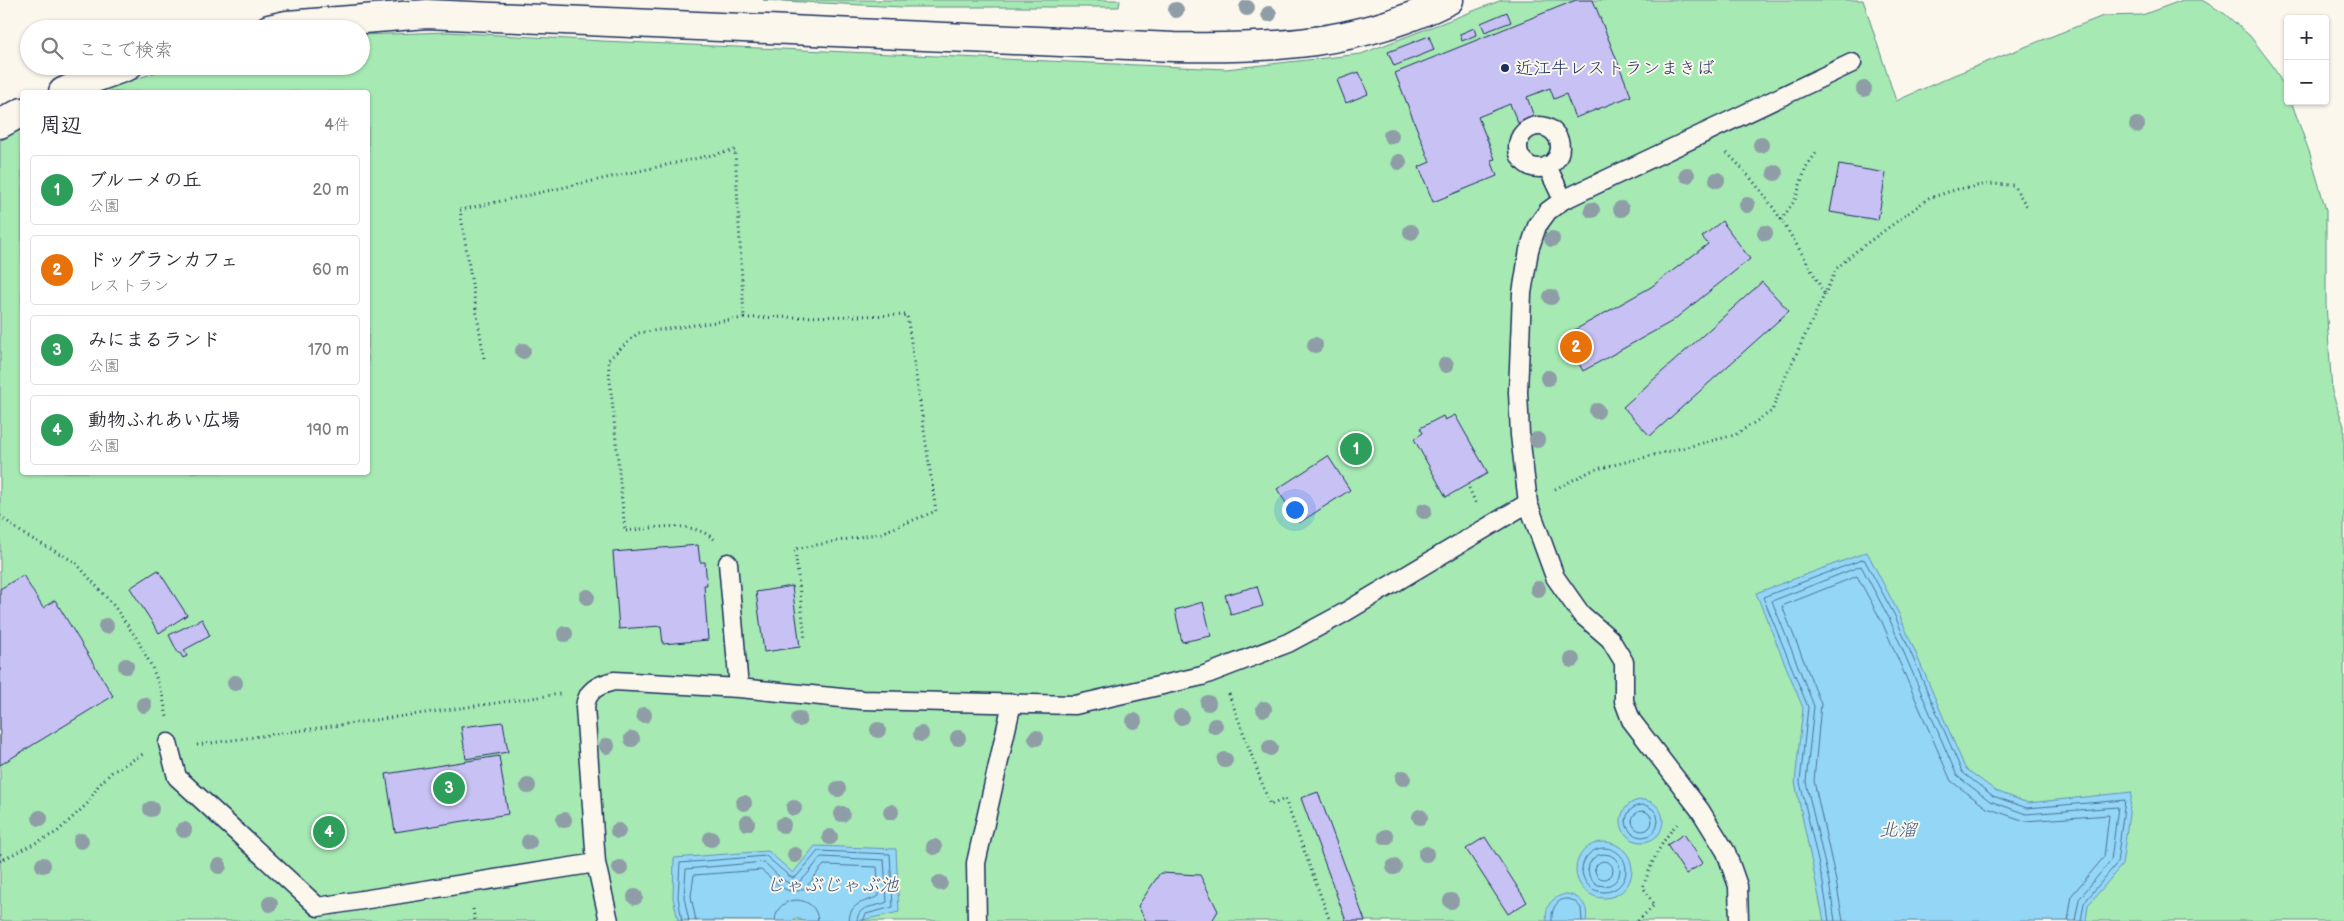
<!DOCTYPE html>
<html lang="ja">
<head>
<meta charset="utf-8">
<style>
	body { margin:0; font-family:"Balsamiq Sans","Klee One",sans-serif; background:#f7f7f7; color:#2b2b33 }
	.controls { position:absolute; right:15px; top:15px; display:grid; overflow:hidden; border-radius:5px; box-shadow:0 1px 4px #0004 }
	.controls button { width:45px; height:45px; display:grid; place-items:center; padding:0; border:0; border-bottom:1px solid #e1e1e2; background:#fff; color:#2b2b33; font:25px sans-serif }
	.you { position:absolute; left:1294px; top:509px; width:18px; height:18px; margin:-12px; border:4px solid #fff; border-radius:50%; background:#1a73e8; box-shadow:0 0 0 8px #1a73e833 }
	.badge { display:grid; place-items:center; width:32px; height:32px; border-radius:50%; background:#1b2f5e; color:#fff; font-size:16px; font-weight:700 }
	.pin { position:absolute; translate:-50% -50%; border:2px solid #fff; box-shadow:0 1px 5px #0006 }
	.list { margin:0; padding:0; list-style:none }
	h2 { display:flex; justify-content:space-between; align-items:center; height:65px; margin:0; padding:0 20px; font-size:21px }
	h2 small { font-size:16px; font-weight:400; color:#7c7c81 }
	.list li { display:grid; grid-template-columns:32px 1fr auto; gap:15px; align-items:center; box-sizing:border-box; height:70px; margin:0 10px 10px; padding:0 10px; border:1px solid #e1e1e2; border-radius:5px }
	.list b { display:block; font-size:19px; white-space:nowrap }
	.list p { margin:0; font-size:16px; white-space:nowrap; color:#7c7c81 }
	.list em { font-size:16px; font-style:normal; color:#7c7c81 }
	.icon { flex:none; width:28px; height:28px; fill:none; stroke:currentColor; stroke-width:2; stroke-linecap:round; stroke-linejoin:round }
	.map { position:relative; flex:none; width:2344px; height:921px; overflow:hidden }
	.search { position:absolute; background:#fff; box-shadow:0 1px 4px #0004; left:20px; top:20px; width:350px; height:55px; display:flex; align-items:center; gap:12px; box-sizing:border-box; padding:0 18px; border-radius:28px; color:#7c7c81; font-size:19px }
	.panel { position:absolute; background:#fff; box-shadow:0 1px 4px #0004; left:20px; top:90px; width:350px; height:385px; border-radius:5px }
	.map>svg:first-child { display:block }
	.green { fill:#a6e9b3; stroke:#608c88 }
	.water { fill:#94d6f6; stroke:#6493b9 }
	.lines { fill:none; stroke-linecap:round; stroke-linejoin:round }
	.shore { stroke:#4b729b; stroke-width:1 }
	.building { fill:#c8c1f3; stroke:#1b2f5e }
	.lane-casing { stroke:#1b2f5e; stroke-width:21 }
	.street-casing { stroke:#1b2f5e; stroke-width:31 }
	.path { stroke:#1b2f5e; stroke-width:3; stroke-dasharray:1 4; stroke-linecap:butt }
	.lane { stroke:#fbf7ec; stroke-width:18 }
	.street { stroke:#fbf7ec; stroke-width:28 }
	.tree { fill:#8f9da7 }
	.poi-dot { fill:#1b2f5e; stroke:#fbf7ec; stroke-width:2 }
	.labels { text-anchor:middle; stroke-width:4; stroke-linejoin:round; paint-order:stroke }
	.poi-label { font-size:18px; fill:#1b2f5e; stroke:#fbf7ec; text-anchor:start }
	.water-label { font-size:19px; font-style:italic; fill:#395984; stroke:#fbf7ec }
</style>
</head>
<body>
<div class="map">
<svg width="2344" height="921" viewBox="0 0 2344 921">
	<rect width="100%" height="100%" fill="#fbf7ec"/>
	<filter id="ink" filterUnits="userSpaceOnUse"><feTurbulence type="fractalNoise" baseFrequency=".02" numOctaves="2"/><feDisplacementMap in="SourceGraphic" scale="10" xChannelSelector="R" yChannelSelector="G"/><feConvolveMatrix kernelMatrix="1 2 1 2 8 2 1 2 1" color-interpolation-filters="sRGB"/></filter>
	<g filter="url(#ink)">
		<path class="green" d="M763,0H1120L1119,7H902Z
			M1502,0H1863L1896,101L1954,75L2103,16L2142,15L2183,0H2202L2225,14L2250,36L2273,66L2288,94V101H2291L2310,154L2326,210V304L2332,392L2344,426V921H0V141L22,128V472H368V92H95L176,66H361V35L447,32L602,41L1226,69L1361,54Z"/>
		<path class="water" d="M1867,552L1899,614L1965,768L1996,791L2028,803L2132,792L2122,865L2088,905L2086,921H1824L1795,782L1803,708L1756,593Z
			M1621 821a21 21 0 1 1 42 0a21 21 0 1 1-42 0Z
			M1576 870a28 28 0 1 1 56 0a28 28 0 1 1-56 0Z
			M815,846L896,849L899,912L858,921H804L796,918L792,921L678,920L673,898L674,858L768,851L793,873Z
			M1566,894C1581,896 1589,906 1586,921H1547C1544,906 1552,897 1566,894Z"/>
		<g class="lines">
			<path class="shore" d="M1626 821a16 16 0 1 1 32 0a16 16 0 1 1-32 0Z
				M1632 821a10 10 0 1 1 20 0a10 10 0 1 1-20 0Z
				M1582 870a22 22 0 1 1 44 0a22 22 0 1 1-44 0Z
				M1588 870a16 16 0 1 1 32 0a16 16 0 1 1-32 0Z
				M1595 870a9 9 0 1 1 18 0a9 9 0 1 1-18 0Z
				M682,921L678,897L680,863L766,856L789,876L793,878L797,876L818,851L890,854L893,907L866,914L863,921
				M689,921L684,897L686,869L764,862C771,868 777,876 785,881C800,892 812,866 821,857L884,860L887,902C875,908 858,904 857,921
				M696,921L691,896L694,875L761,870C774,879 788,901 806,887C813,881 817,871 824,865L877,867L879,896C865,903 850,901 849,921
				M775,921C776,893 817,893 818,921
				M1552,921C1550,901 1568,890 1581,908L1582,921
				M1829,921L1823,883L1800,782L1808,707L1763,597L1864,559L1895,616L1962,772L1993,796L2027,808L2125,800L2117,863L2084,903L2081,921
				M1835,921L1829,882L1806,782L1814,706L1772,601L1861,566L1889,618L1957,776L1990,801L2026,814L2118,807L2111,860L2079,899L2075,921
				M1843,921L1836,881L1814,781L1821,704L1782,606L1857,576L1882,622L1951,781L1987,808L2025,821L2109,815L2104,857L2072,895L2068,921"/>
		</g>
		<path class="building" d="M1576,0H1593L1631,96L1575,118L1566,94L1554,99L1550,88L1527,97L1534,117L1518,123L1510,104L1478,117L1495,159L1491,160L1497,176L1433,202L1419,167L1430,162L1395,73Z
			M1507,12L1511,22L1485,32L1481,23Z
			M1474,28L1476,35L1462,41L1460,34Z
			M1429,36L1434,50L1394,66L1388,52Z
			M1359,72L1368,94L1346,103L1337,80Z
			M1839,165L1886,173L1878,220L1830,212Z
			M1722,221L1750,259L1671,322L1583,371L1564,336L1651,287L1708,244L1702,237Z
			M1762,282L1789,311L1650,436L1623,407Z
			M1455,415L1488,473L1446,497L1414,439L1423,433L1420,428L1443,416L1445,420Z
			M1328,456L1350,490L1299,523L1277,489Z
			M698,545L700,562H705L707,585H704L708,640L663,644L661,626L619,629L613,552Z
			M158,570L187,615L159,633L130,588Z
			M23,575L43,608L55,600L113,696L0,765V589Z
			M792,586L800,647L764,652L756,592Z
			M1257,586L1263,606L1231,615L1225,595Z
			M1203,602L1211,636L1182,642L1175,610Z
			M202,619L210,636L184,650L187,656L183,658L180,653H178L169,635Z
			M503,722L508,752L466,759L461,727Z
			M499,756L508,814L395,832L386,774Z
			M1318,792L1365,921H1346L1301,798Z
			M1684,834L1703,863L1686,874L1667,845Z
			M1485,837L1527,902L1508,914L1466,849Z
			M1160,873L1200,875L1218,911L1212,921H1146L1138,906Z"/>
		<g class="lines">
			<g class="lane-casing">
				<path id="lane" d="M1518 147a21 21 0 1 1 42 0a21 21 0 1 1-42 0Z
					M1547,166L1563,200
					M728,563L739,688
					M168,743L177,777L318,907L596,863
					M609,921L596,863L585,707C587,690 598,685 614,681L739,688L862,700L1075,705L1202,676L1288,643L1342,614L1528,503
					M977,921L976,863L1012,703
					M1739,921L1738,886L1726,852L1700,810L1631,720L1624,701V662L1610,639L1581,614L1555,577L1528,503L1520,435L1518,392L1522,293L1529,250L1537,226L1548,211L1563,200L1852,63"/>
			</g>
			<g class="street-casing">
				<path id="street" d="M269,29L287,25L427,14L1173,47C1271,49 1359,45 1449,0
					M63,92L92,79L128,66
					M0,124L22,112"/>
			</g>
			<path class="path" d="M1727,153C1768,192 1797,244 1824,293
				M1781,220L1795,200L1806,167L1816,153
				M744,318L907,315L936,511L881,533L795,549L805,639
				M484,358L460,210L735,150L744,318L638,333L608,360L625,531C655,528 691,519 715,540
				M1469,488L1476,504
				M1555,489L1593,470L1735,435L1772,411L1783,382L1837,268L1855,252L1929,198L1958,189L1989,184L2013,185L2028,208
				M0,516L25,535L75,562L114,606L137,639L152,667L162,693L167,717
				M1229,694L1270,805L1285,799L1330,921
				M197,745L560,694
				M0,854L5,860
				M0,861L57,832L88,803L98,786L112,772L143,754
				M473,909L475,921
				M1638,921L1654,905L1643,887C1651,864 1661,841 1677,824"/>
			<use href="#lane" class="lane"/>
			<use href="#street" class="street"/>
		</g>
		<g class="tree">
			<circle cx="1247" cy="8" r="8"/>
			<circle cx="1176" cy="10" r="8"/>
			<circle cx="1269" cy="14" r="8"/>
			<circle cx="1864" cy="89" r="8"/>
			<circle cx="2137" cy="125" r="8"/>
			<circle cx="1391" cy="136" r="8"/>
			<circle cx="1761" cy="145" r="8"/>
			<circle cx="1399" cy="162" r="8"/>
			<circle cx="1775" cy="173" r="8"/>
			<circle cx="1687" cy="175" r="8"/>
			<circle cx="1717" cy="180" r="8"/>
			<circle cx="1747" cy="205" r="8"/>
			<circle cx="1621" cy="209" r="8"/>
			<circle cx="1592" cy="210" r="8"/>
			<circle cx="1411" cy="232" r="8"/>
			<circle cx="1765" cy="233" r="8"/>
			<circle cx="1552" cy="239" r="8"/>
			<circle cx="1551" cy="297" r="8"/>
			<circle cx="1315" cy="345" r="8"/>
			<circle cx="523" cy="351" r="8"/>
			<circle cx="1446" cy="365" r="8"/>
			<circle cx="1548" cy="378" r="8"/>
			<circle cx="1597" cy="411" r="8"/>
			<circle cx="1537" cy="440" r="8"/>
			<circle cx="1424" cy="511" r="8"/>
			<circle cx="1538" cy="589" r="8"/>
			<circle cx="587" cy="597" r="8"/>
			<circle cx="106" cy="626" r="8"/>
			<circle cx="565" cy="634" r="8"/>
			<circle cx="1572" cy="660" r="8"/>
			<circle cx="126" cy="666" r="8"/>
			<circle cx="235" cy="683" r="8"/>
			<circle cx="1208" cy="703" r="8"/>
			<circle cx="144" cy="705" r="8"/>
			<circle cx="1264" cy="709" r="8"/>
			<circle cx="644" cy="715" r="8"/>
			<circle cx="1181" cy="717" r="8"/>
			<circle cx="799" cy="719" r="8"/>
			<circle cx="1134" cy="721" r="8"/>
			<circle cx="1215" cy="726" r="8"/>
			<circle cx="878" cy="730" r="8"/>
			<circle cx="921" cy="734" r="8"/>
			<circle cx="958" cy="738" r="8"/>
			<circle cx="1036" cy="738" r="8"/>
			<circle cx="632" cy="739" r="8"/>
			<circle cx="607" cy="746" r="8"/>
			<circle cx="1270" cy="748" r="8"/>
			<circle cx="1225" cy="760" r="8"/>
			<circle cx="1403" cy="778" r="8"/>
			<circle cx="528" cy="786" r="8"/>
			<circle cx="838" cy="789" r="8"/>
			<circle cx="744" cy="803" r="8"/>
			<circle cx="794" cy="808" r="8"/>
			<circle cx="151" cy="809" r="8"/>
			<circle cx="891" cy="812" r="8"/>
			<circle cx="842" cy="814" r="8"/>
			<circle cx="1420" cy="817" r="8"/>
			<circle cx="40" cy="818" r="8"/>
			<circle cx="564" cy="820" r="8"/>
			<circle cx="747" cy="823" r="8"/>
			<circle cx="783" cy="825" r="8"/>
			<circle cx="184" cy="830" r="8"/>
			<circle cx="618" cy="831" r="8"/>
			<circle cx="830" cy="837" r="8"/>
			<circle cx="1386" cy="837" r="8"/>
			<circle cx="711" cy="839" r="8"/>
			<circle cx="81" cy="841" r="8"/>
			<circle cx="529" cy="842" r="8"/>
			<circle cx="934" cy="847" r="8"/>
			<circle cx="1426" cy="854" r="8"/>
			<circle cx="795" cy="855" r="8"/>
			<circle cx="43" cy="865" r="8"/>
			<circle cx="219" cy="866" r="8"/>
			<circle cx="1394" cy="867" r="8"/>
			<circle cx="620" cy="868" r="8"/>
			<circle cx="940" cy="883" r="8"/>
			<circle cx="635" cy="897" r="8"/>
			<circle cx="1451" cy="901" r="8"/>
			<circle cx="270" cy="904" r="8"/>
		</g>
	</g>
	<circle class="poi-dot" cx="1505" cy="68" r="5"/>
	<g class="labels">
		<g class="poi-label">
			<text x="1515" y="74">近江牛レストランまきば</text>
		</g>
		<g class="water-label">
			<text x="1898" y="836">北溜</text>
			<text x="832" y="891">じゃぶじゃぶ池</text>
		</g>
	</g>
</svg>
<div class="controls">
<button>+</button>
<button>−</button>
</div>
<div class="you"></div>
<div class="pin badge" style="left:1356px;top:449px;background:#2e9e5b">1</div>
<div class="pin badge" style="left:1576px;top:347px;background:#e8710a">2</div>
<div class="pin badge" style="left:449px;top:788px;background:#2e9e5b">3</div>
<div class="pin badge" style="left:329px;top:832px;background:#2e9e5b">4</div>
<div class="search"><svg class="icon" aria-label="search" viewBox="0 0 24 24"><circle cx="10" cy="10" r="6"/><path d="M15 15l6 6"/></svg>ここで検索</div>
<section class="panel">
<h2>周辺<small>4件</small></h2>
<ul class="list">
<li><span class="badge" style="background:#2e9e5b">1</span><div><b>ブルーメの丘</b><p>公園</p></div><em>20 m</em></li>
<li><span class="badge" style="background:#e8710a">2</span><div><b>ドッグランカフェ</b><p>レストラン</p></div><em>60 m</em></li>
<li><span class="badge" style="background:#2e9e5b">3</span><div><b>みにまるランド</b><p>公園</p></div><em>170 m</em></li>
<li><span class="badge" style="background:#2e9e5b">4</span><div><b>動物ふれあい広場</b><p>公園</p></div><em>190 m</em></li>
</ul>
</section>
</div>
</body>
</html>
